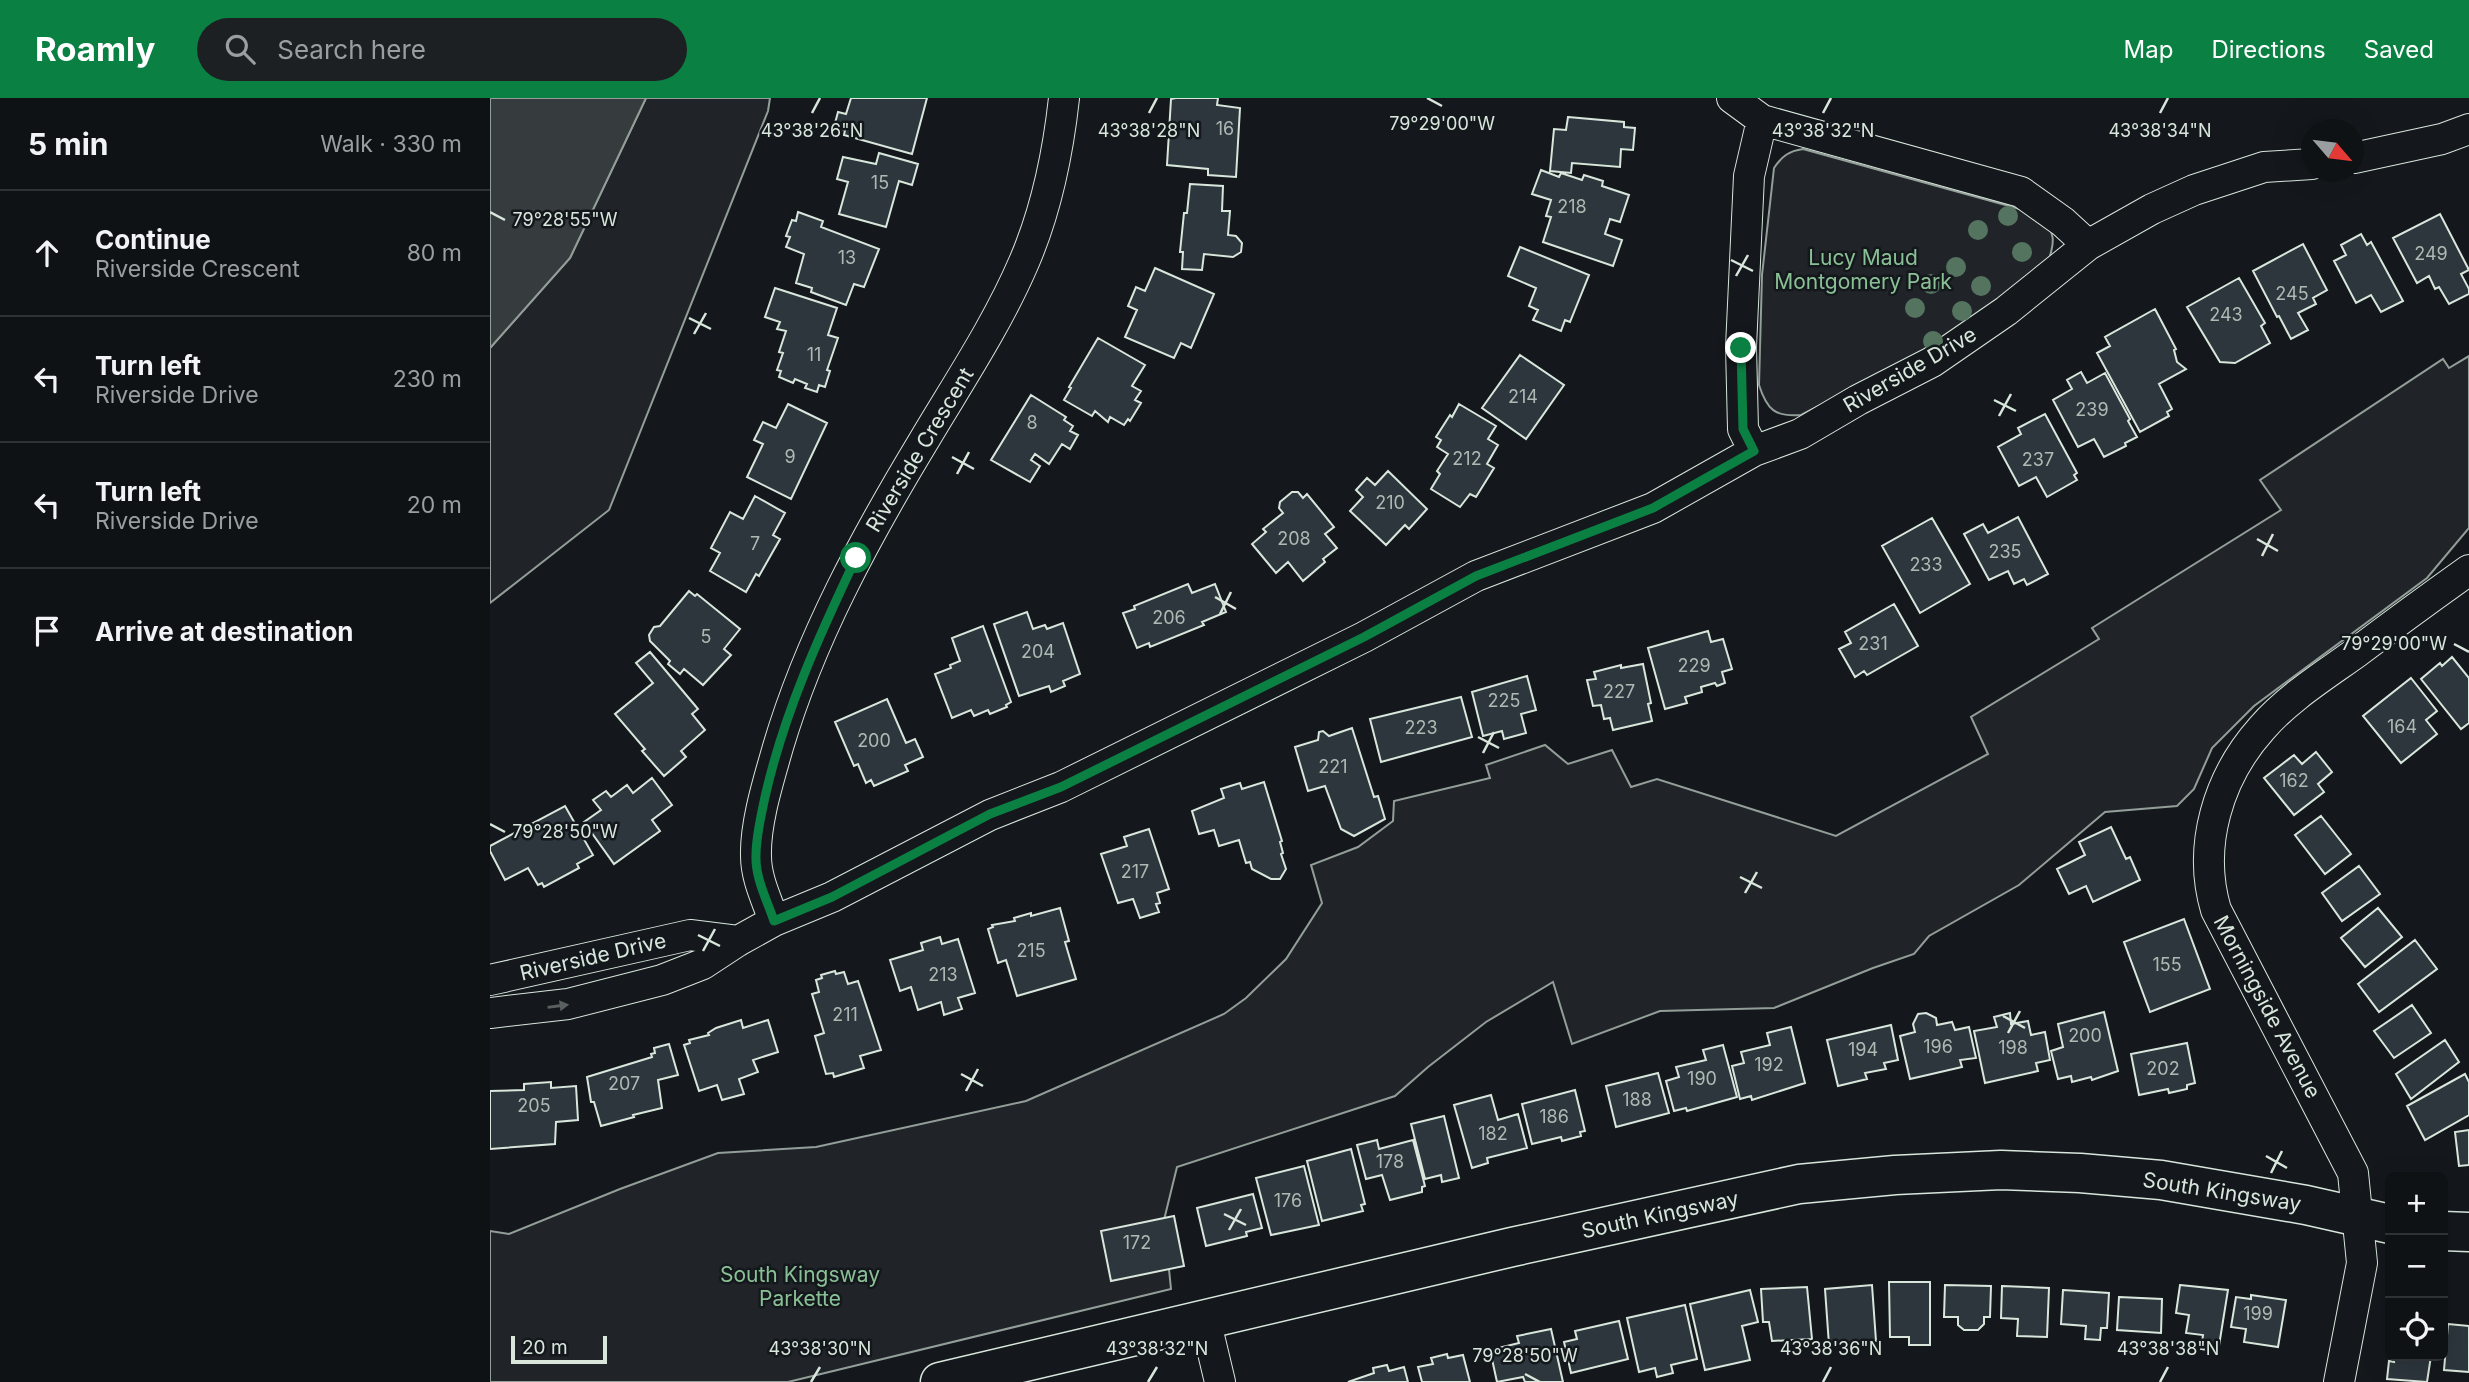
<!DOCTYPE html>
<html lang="en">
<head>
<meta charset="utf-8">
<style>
	body { margin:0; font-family:Inter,sans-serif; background:#1d2022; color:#f1f3f6 }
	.controls { position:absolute; right:21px; bottom:21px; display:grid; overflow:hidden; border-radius:10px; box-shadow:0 7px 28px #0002 }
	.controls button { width:63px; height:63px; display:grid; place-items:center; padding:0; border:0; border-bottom:2px solid #2f3234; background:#0f1215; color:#f1f3f6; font:35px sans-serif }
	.compass { position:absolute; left:1811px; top:21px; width:63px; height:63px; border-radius:50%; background:#0f1215; box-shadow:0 7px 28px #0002; rotate:118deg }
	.scale { position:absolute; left:21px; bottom:18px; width:96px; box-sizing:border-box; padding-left:7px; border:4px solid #d8e6dc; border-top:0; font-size:19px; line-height:24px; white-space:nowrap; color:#d8e6dc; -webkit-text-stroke:5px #14181c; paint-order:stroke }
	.stop { position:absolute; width:21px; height:21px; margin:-16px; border:5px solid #0b8043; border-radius:50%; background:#fff }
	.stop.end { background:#0b8043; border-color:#fff; box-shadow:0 2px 7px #0008 }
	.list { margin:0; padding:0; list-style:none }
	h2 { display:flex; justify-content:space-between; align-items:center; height:91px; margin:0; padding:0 28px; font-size:30px }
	h2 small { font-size:23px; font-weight:400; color:#9b9ea0 }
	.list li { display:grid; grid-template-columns:46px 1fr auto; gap:21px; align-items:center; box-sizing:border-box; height:126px; padding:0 28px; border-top:2px solid #2f3234 }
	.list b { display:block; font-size:26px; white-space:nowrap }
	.list p { margin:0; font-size:23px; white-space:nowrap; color:#9b9ea0 }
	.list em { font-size:23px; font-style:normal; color:#9b9ea0 }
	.icon { flex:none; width:38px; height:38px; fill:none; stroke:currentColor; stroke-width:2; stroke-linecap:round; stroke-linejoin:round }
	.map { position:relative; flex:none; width:1979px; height:1284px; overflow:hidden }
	header { display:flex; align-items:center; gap:42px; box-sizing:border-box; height:98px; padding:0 35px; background:#0b8043; color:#fff }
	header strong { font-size:33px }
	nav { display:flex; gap:38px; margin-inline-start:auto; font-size:24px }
	.search { width:490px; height:63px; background:#1d2022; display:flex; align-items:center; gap:18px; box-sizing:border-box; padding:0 24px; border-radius:38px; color:#9b9ea0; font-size:26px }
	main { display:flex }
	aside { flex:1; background:#0f1215 }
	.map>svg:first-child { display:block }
	.green { fill:#202428; stroke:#939e99; stroke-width:2 }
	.water { fill:#363b3e; stroke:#939e99; stroke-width:2 }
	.building { fill:#2c363c; stroke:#d8e6dc; stroke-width:2 }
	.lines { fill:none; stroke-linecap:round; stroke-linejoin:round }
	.street-casing { stroke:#d8e6dc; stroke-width:32 }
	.secondary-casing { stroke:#d8e6dc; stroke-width:41 }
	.street { stroke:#14181c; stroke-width:30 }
	.secondary { stroke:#14181c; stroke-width:38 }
	.tree { fill:#55745f }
	.oneway { fill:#59605f }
	.route { stroke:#0b8043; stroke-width:9 }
	.ticks { fill:none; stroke:#d8e6dc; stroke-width:2.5 }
	.labels { text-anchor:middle; stroke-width:5; stroke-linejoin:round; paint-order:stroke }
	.number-label { font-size:18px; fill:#adbab4 }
	.park-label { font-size:21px; fill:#8ac095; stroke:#14181c }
	.street-label { font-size:21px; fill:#d8e6dc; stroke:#14181c }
	.ticks-label { font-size:18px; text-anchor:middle; fill:#d8e6dc; stroke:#14181c; stroke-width:5; stroke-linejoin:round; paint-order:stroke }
</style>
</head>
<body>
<header>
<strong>Roamly</strong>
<div class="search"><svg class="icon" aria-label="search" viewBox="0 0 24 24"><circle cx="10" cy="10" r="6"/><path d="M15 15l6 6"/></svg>Search here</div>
<nav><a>Map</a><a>Directions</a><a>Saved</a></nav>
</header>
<main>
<aside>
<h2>5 min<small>Walk · 330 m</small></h2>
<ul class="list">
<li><svg class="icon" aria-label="ahead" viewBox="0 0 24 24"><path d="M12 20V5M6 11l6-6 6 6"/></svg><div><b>Continue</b><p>Riverside Crescent</p></div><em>80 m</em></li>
<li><svg class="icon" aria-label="left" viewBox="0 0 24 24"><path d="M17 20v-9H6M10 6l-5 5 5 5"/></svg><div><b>Turn left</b><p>Riverside Drive</p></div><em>230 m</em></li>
<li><svg class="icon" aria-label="left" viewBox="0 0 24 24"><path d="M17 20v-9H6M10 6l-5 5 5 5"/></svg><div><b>Turn left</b><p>Riverside Drive</p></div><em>20 m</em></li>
<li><svg class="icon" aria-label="arrive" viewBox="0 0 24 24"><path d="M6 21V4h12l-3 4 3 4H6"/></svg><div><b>Arrive at destination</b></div></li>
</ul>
</aside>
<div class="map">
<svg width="1979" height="1284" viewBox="0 0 1979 1284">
	<rect width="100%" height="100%" fill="#14181c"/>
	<path class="green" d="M156,0H280L278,13L119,412L0,505V250L80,160Z
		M1313,51L1548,116C1567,133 1565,145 1557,167L1439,252L1311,317C1285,319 1277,312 1269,287L1272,177L1284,70C1292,58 1299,53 1313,51Z
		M1979,258V430L1937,480L1764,608L1722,650L1704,691L1687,708L1615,714L1529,787L1439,838L1424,856L1383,870L1284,910L1170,913L1082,946L1063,884L996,924L938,969L905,998L687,1069L674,1122L681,1191L298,1284H0V1133L19,1136L130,1091L228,1055L326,1049L536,1003L734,916L756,900L796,861L832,805L821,767L868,749L903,723L904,703L1000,680L996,667L1055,647L1078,666L1122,652L1141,689L1167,681L1346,738L1498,656L1481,619L1609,541L1602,530L1791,412L1770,382L1953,261L1959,270Z"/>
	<path class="water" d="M0,0H156L80,160L0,250Z"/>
	<path class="building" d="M361,0H437L422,56L354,37L355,32L344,29L348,14L356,16Z
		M686,0H728L727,7L750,10L746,79L718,77V71L677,67L681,1Z
		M1078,19L1134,24V29L1145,30L1143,52L1131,51L1130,69L1082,65L1081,75L1060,73L1064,31L1076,32Z
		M389,55L428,66L422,87L409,83L396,129L349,116L358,84L347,81L353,59L386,66Z
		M1051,72L1069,79L1071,75L1092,82L1094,77L1113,83L1112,88L1139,97L1130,124L1120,121L1115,136L1132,142L1123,168L1053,144L1061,119L1056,118L1061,102L1042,96Z
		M700,86L733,88L732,113H740L738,137L746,138L752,145L751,154L743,159L714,156L712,172L692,171L693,154H690L694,115H697Z
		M308,114L333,123L331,129L389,151L374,189L364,186L356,207L321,194L322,190L306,185L314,156L296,149L300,139L296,138L302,122L306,123Z
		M1950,116L1979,172L1971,176L1979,191V196L1959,206L1949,189L1945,191L1939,178L1927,185L1903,140Z
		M1871,136L1877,147L1881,144L1913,203L1891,214L1881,197L1866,205L1844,163L1856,157L1851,147Z
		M1813,146L1837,192L1823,200L1826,206L1808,215L1818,232L1801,241L1789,218L1787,219L1763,173Z
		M1030,149L1099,177L1080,224L1075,222L1071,233L1043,222L1048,212L1039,208L1046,190L1018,178Z
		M665,170L724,196L701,250L691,245L684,260L635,239L647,212L638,208L646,189L655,193Z
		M1749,180L1775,225L1771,228L1780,245L1745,265L1730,264L1697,209Z
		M285,190L347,210L338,237L348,240L337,272L340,273L335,289L329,287L327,294L315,290L317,286L305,281L303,285L289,279L291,273L287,272L293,255L289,254L296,233L287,231L290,224L275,219Z
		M1665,211L1686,251L1684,252L1687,264L1696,271L1669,286L1682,311L1677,314L1679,318L1650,334L1607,255L1620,248L1615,239Z
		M608,240L655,267L642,288L651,293L645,302L651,305L640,323L638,321L634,327L620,319L618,324L605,313L602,318L574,302L581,290L579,289Z
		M1030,257L1074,287L1036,341L992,310Z
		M1591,274L1597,285L1615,275L1640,321L1638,323L1647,339L1635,345L1636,348L1614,359L1604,341L1588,349L1563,302L1582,291L1577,282Z
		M541,297L576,319L574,322L583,328L580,333L588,337L580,351L572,346L559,366L545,356L541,362L550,368L540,384L501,362Z
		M298,306L337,325L301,401L257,379L273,346L264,342L273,324L286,330Z
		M969,306L1006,328L998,341L1008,347L997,366L1004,370L986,399L980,396L970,409L941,391L950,376L947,373L958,356L947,349L951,342L946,339L960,317L962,319Z
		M1555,316L1587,375L1584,377L1587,382L1557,399L1546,379L1529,388L1508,349L1531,336L1528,330Z
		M898,373L937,411L919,431L915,427L896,447L860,413L873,399L866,392L877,380L885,387Z
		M802,394H808L813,400L817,396L844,429L835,436L847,450L833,461L835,464L813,483L798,464L786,475L762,446L776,434L773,431L793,415L789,410L790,404Z
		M265,398L295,415L283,437L290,441L269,478L266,476L256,494L220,473L230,455L221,450L240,414L253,421Z
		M1528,419L1558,476L1537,487L1534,481L1524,486L1518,473L1499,482L1474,436L1493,426L1498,435Z
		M1442,420L1480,486L1430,515L1392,448Z
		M698,486L702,495L725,486L736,514L712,524L714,527L660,549L659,545L647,550L633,515L645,511L644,508Z
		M199,493L205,498L207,496L250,531L234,551L241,557L213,587L194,571L190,576L178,566L180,563L160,543L159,537L164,529L170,528Z
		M1404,506L1428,548L1377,577L1374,573L1365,579L1349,551L1361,545L1355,534Z
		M537,514L543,531L555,527L557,531L573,525L590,576L573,583L575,588L561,594L559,588L529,598L504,526Z
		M493,528L521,604L516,607L517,609L500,616L498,612L484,618L481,612L462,620L445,576L461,570L460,567L470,563L462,540Z
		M1218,533L1221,544L1233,541L1242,571L1232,574L1235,585L1227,588L1225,585L1211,589L1212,594L1195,599L1197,605L1175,611L1158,550Z
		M160,554L208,611L202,616L215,632L191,653L196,659L174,678L152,653L155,651L125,616L163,585L146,565Z
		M1962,559L1979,580V625L1971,631L1931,581L1950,565L1952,568Z
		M1153,566L1161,605L1158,606L1162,623L1123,632L1120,620L1114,621L1111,607L1103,608L1097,582L1106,581L1104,574L1131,567V570Z
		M1037,578L1046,612L1031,616L1036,635L1014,641L1012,633L993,638L982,594Z
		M1921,580L1947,613L1936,622L1947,636L1911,665L1873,618Z
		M971,599L982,639L891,664L880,621Z
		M397,601L416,645L425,641L433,659L415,667L418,673L384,688L381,682L376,685L368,666L364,668L345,624Z
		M862,630L884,699L888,698L895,721L864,738L851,731L835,688L818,693L805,649L828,642L829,634L833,633L839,638Z
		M1826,654L1842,674L1828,686L1834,694L1804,717L1774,680L1804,657L1812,666Z
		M162,680L182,707L162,722L170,733L124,766L94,724L111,712L103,702L116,693L121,699L137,687L143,695Z
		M774,684L792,743L790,744L793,755L791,756L796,771L790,781H781L762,771L760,764L756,765L749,742L729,748L724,732L709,736L702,713L734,700L731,691L750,685L752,691Z
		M75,708L103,757L87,766L89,770L54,789L52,785L48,787L38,770L15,782L0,753V748Z
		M1831,718L1861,756L1835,776L1805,737Z
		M1621,729L1636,761L1640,759L1650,782L1603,804L1596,788L1579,796L1567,771L1595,757L1589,744Z
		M659,731L679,791L667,795L670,805L666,806L669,814L650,820L643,801L628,805L611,756L637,748L634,739Z
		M1869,768L1890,796L1852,823L1832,795Z
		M570,810L579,843L575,844L586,881L527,898L516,862L508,865L498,831L503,829L502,827L525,823L524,820L541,815V818Z
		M1888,810L1912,839L1875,869L1851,840Z
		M1694,821L1720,891L1660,914L1634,844Z
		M450,839L452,846L468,841L485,895L468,900L472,911L454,917L451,904L428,912L421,889L410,893L400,862L433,852L431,845Z
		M1925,842L1947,871L1889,914L1868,886Z
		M345,873L346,876L354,874L358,886L368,883L391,952L370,958L374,970L344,979L343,975L336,976L325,938L334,935L322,896L329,894L326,882L332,880L331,877Z
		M1922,907L1941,935L1904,960L1884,933Z
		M1614,914L1628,973L1602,982L1601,979L1582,984L1581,978L1568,981L1561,953L1573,949L1568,926Z
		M1436,915L1446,920L1447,927L1462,924L1465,932L1479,929L1486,960L1470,962L1472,969L1420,981L1410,938L1425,934L1423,926L1428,916Z
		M1520,915L1521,926L1538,923L1541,937L1555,934L1560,962L1546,965L1548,973L1495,985L1484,933L1507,929L1504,919Z
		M251,922L253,930L278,922L288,954L263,962L268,974L249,981L254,996L232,1002L227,987L209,993L194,947L200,945L199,942L219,937L218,935L226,930Z
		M1401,927L1408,962L1394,965L1396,971L1375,975L1377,981L1348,988L1337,942Z
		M1301,929L1315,985L1262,1002L1261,998L1250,1001L1242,968L1254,965L1251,954L1280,947L1277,935Z
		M1955,942L1969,964L1921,1001L1906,976Z
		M1697,945L1705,985L1697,987V991L1679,995L1678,991L1649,997L1641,956Z
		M179,946L188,977L168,982L172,1010L143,1017L144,1019L111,1028L104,1004H101L97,979L162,959L161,956L165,955L164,950Z
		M1233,947L1247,999L1197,1013L1196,1010L1184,1013L1176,983L1189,979L1186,969L1216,962L1213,952Z
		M1168,975L1179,1015L1126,1029L1116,988Z
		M1975,976L1979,984V1017L1935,1042L1917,1008Z
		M61,984V990L86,988L88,1022L66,1024L65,1046L0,1051V993L34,992V986Z
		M1085,992L1095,1033L1090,1034L1091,1038L1072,1043L1071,1039L1042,1046L1032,1006Z
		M1001,997L1008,1022L1028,1016L1037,1050L997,1060L998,1065L982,1070L964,1007Z
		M954,1018L969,1080L952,1084L951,1077L935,1081L921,1026Z
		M1979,1032V1067L1969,1068L1965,1034Z
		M887,1042L889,1051L923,1042L935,1088L932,1089V1094L900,1102L892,1077L876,1081L867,1047Z
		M861,1051L875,1106L871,1107L873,1113L832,1123L817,1063Z
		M814,1068L829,1127L781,1137L766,1080Z
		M763,1096L772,1130L756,1134L757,1138L716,1148L707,1110Z
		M684,1118L694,1168L621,1183L611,1133Z
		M1399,1184H1440V1247H1419V1239H1400Z
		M1382,1187L1386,1243L1339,1247L1335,1191Z
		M1455,1187L1501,1188L1500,1219H1494V1226L1488,1232H1474L1468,1227V1219H1454Z
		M1690,1187L1738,1192L1728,1254L1711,1251L1713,1237L1696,1235L1699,1217L1686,1215Z
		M1512,1188L1559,1190L1557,1239L1527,1238L1528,1221L1511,1220Z
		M1317,1189L1322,1241L1282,1243L1279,1224H1273L1271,1191Z
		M1260,1192L1268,1224L1252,1228L1260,1262L1215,1272L1200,1206Z
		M1573,1192L1619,1195L1617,1230H1611L1610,1242L1595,1241L1596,1228L1571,1226Z
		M1761,1197L1796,1202L1788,1249L1754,1244L1756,1231L1741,1229L1746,1199L1761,1201Z
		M1629,1199L1672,1201L1671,1235L1627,1232Z
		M1195,1207L1207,1261L1181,1267L1183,1275L1167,1279L1165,1270L1149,1274L1137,1220Z
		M1129,1223L1138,1261L1081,1275L1074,1244L1087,1241L1085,1233Z
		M1958,1226L1979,1228V1274L1954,1272Z
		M1061,1231L1073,1284H1035L1033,1279L1007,1284L1000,1252L1029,1245L1027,1238Z
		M957,1256L958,1260L973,1257L980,1284H932L928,1269L943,1266L941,1260Z
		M1904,1258H1941L1937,1284L1897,1281L1899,1263L1904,1264Z
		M897,1267L899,1273L914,1269L918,1284H858L884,1275L883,1270Z"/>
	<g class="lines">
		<g class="street-casing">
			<path id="street" d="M1242,0L1272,22L1531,94L1573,124L1598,147
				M1864,60L1952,41L1979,31
				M1264,353L1253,331L1251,249L1259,78L1272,22
				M284,823C277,802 266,781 266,758C265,724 279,681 288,649C320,541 375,440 433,344C468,285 507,227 534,164C556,113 568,55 574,0
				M0,882L200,837L248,843
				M0,915L78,906L172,882L213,866L248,843L284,823L342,799L500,717L571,689L874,539L986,478L1163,410L1264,353L1310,336L1368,302L1442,264L1516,213L1598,147L1662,111L1704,92L1774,69L1822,66
				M715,1221L730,1284
				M1849,1284L1872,1165L1863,1075L1726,812C1707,748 1728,679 1772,630C1798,600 1835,577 1867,554C1904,526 1941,499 1979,472"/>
		</g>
		<g class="secondary-casing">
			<path id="secondary" d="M1953,1133L1979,1134
				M450,1284L1022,1149L1309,1086L1405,1077L1511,1072L1590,1075L1671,1082L1816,1107L1900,1126"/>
		</g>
		<use href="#street" class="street"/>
		<use href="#secondary" class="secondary"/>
	</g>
	<g class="tree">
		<circle cx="1518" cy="118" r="10"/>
		<circle cx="1488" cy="132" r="10"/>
		<circle cx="1532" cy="154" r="10"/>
		<circle cx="1466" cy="169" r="10"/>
		<circle cx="1441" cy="186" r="10"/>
		<circle cx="1491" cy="188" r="10"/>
		<circle cx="1425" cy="210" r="10"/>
		<circle cx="1472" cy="213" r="10"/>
		<circle cx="1443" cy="243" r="10"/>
	</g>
	<defs><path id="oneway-solid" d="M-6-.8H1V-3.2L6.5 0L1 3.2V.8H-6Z" transform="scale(1.75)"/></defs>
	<use class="oneway" href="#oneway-solid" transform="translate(68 908) rotate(-8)"/>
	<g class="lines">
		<path class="route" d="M366,460C329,538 294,615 275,699C271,718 266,738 266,757C265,780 277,802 284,823L342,799L500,716L571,689L874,539L986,478L1163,410L1264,353L1253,331L1251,250"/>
	</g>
	<path class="ticks" d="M937,0L952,8M322,15L330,0M659,15L667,0M1333,15L1341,0M1670,15L1678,0M0,114L15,122M1241,162L1263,173M1246,178L1258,157M199,220L221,231M204,236L216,215M1504,302L1526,313M1509,318L1521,296M462,359L484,371M467,376L479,354M1767,441L1788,453M1772,458L1783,436M725,499L746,511M730,516L741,494M1964,546L1979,554M988,639L1009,650M993,655L1004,634M0,726L15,734M1250,779L1272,790M1255,795L1267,774M208,837L230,848M213,853L225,831M1513,918L1535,930M1518,935L1530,913M471,976L493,988M476,993L488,971M1776,1058L1797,1070M1781,1075L1792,1053M734,1116L756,1127M739,1132L751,1111M1035,1276L1050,1284M321,1284L330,1269M658,1284L667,1269M1333,1284L1341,1269M1670,1284L1678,1269"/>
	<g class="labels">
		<g class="number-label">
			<text x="735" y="37">16</text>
			<text x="390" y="91">15</text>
			<text x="1082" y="115">218</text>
			<text x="1941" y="162">249</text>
			<text x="357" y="166">13</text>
			<text x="1802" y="202">245</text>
			<text x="1736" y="223">243</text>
			<text x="324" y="263">11</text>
			<text x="1033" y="305">214</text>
			<text x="1602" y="318">239</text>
			<text x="542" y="331">8</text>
			<text x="300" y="365">9</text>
			<text x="977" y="367">212</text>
			<text x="1548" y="368">237</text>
			<text x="900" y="411">210</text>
			<text x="804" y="447">208</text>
			<text x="265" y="452">7</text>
			<text x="1515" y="460">235</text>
			<text x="1436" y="473">233</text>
			<text x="679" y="526">206</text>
			<text x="216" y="545">5</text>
			<text x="1383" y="552">231</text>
			<text x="548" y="560">204</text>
			<text x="1204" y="574">229</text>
			<text x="1129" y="600">227</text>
			<text x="1014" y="609">225</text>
			<text x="1912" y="635">164</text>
			<text x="931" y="636">223</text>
			<text x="384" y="649">200</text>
			<text x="843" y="675">221</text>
			<text x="1804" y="689">162</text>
			<text x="645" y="780">217</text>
			<text x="541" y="859">215</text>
			<text x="1677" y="873">155</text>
			<text x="453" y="883">213</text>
			<text x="355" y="923">211</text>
			<text x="1595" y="944">200</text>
			<text x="1448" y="955">196</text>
			<text x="1523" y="956">198</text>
			<text x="1373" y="958">194</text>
			<text x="1279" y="973">192</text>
			<text x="1673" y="977">202</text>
			<text x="1212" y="987">190</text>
			<text x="134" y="992">207</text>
			<text x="1147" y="1008">188</text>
			<text x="44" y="1014">205</text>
			<text x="1064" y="1025">186</text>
			<text x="1003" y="1042">182</text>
			<text x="900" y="1070">178</text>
			<text x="798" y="1109">176</text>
			<text x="647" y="1151">172</text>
			<text x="1768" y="1222">199</text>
		</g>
		<g class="park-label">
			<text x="1373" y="167">Lucy Maud<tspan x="1373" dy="24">Montgomery Park</tspan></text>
			<text x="310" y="1184">South Kingsway<tspan x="310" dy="24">Parkette</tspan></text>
		</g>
		<g class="street-label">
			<text transform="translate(1420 272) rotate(-30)" y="7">Riverside Drive</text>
			<text transform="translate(430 352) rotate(-59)" y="7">Riverside Crescent</text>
			<text transform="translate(103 859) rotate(-13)" y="7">Riverside Drive</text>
			<text transform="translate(1777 909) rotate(62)" y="7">Morningside Avenue</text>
			<text transform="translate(1732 1094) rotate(9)" y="7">South Kingsway</text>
			<text transform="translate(1170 1117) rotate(-12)" y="7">South Kingsway</text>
		</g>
	</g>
	<g class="ticks-label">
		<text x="952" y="32">79°29'00"W</text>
		<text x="322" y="39">43°38'26"N</text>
		<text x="659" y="39">43°38'28"N</text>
		<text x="1333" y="39">43°38'32"N</text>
		<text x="1670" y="39">43°38'34"N</text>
		<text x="75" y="128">79°28'55"W</text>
		<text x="1904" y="552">79°29'00"W</text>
		<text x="75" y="740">79°28'50"W</text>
		<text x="330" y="1257">43°38'30"N</text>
		<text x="667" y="1257">43°38'32"N</text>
		<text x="1341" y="1257">43°38'36"N</text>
		<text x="1678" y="1257">43°38'38"N</text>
		<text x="1035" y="1264">79°28'50"W</text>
	</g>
</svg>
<div class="controls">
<button>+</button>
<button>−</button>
<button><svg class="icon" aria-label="locate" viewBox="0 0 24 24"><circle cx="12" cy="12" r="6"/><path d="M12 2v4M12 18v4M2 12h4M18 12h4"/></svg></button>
</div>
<svg class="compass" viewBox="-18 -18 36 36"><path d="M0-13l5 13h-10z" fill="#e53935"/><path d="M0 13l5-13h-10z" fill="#9b9ea0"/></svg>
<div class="scale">20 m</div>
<div class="stop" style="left:366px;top:460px"></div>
<div class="stop end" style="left:1251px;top:250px"></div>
</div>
</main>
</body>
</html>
